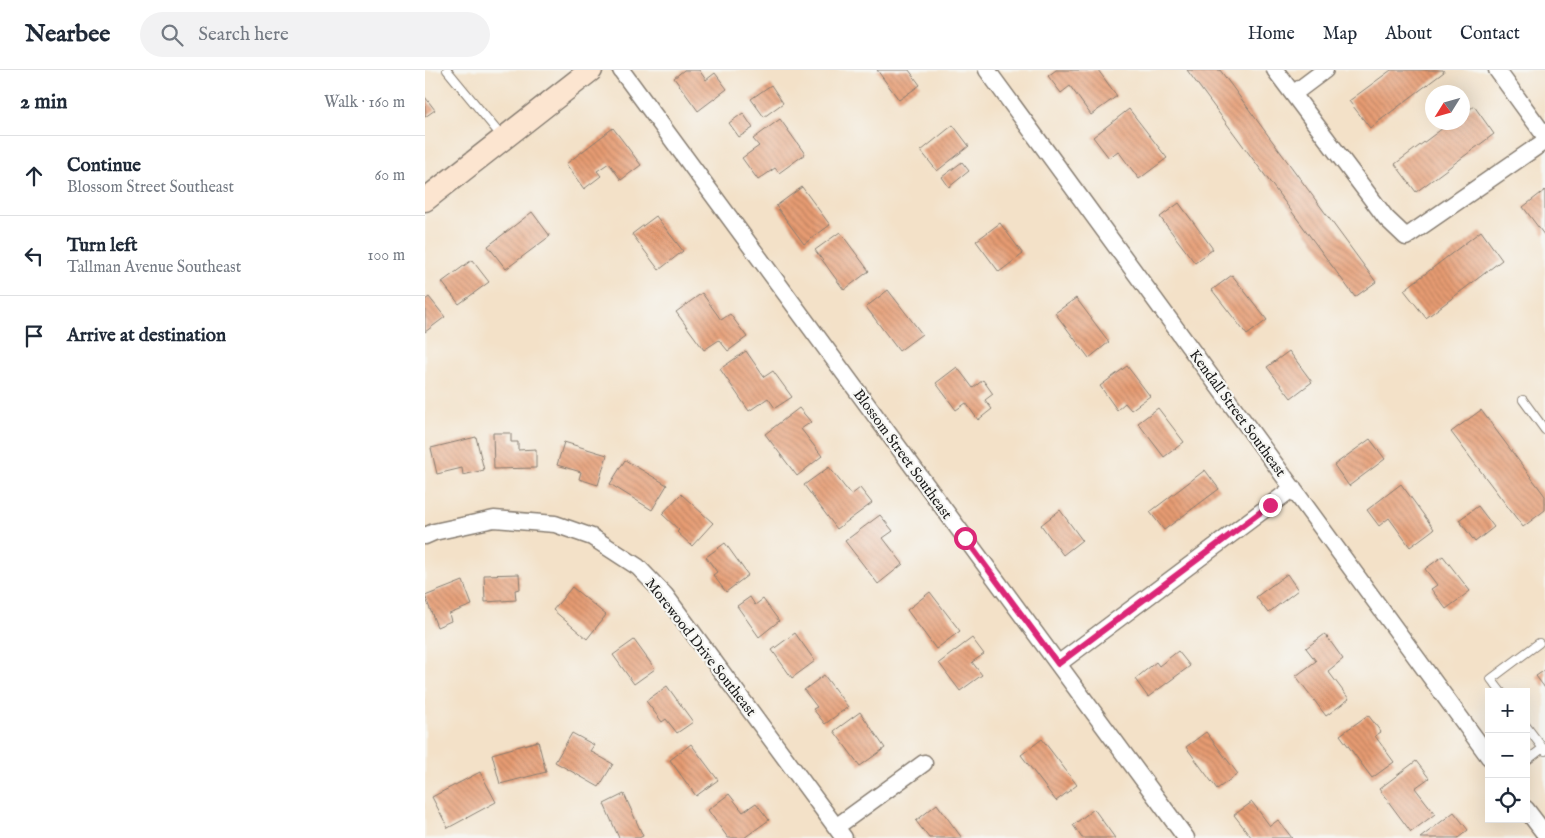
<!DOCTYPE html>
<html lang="en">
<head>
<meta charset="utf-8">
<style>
	body { margin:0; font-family:"IM FELL English",serif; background:#f2f2f3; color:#1f2937 }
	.controls { position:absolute; right:15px; bottom:15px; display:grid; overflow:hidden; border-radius:0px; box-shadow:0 5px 20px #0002 }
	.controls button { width:45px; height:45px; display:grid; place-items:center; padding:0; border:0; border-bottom:1px solid #e0e1e3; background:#fff; color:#1f2937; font:25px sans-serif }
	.compass { position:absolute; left:1000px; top:15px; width:45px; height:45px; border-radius:50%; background:#fff; box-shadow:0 5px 20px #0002; rotate:233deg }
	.stop { position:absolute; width:15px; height:15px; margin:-11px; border:4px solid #db2777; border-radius:50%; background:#fff }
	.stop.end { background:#db2777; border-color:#fff; box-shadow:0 1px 5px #0008 }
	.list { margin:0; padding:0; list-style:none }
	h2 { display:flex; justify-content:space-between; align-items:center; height:65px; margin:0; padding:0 20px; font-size:21px }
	h2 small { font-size:16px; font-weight:400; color:#747a83 }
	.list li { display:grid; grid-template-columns:32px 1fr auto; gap:15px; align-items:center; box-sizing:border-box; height:80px; padding:0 20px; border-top:1px solid #e0e1e3 }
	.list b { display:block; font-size:19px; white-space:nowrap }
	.list p { margin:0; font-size:16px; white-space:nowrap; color:#747a83 }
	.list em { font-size:16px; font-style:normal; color:#747a83 }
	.icon { flex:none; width:28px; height:28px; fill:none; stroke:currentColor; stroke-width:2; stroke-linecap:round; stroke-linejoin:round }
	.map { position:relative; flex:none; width:1120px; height:768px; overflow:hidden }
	header { display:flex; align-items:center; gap:30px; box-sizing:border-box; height:70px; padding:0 25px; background:#fff; border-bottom:1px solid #e0e1e3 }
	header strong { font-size:24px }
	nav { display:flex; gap:28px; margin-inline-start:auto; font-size:18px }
	.search { width:350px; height:45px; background:#f2f2f3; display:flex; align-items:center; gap:12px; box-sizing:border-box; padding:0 18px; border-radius:28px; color:#747a83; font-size:19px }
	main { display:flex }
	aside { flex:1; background:#fff }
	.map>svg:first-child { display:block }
	.building { fill:url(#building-back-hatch) }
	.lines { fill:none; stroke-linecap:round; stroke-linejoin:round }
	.service-casing { stroke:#887e72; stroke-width:10 }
	.minor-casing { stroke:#887e72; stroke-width:19 }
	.secondary-casing { stroke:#887e72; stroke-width:25 }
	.service { stroke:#fff; stroke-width:8 }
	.minor { stroke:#fff; stroke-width:16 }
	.secondary { stroke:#fce5d0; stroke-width:22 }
	.route { stroke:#db2777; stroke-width:6 }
	.labels { text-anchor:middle; stroke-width:4.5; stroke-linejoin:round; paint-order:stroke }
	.street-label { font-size:15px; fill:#1c1c1c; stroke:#f6f6f2 }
</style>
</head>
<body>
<header>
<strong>Nearbee</strong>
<div class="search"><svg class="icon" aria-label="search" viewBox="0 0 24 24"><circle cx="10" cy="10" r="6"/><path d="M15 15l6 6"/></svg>Search here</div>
<nav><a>Home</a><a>Map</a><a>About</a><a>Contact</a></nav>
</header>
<main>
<aside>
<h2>2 min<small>Walk · 160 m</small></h2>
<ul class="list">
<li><svg class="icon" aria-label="ahead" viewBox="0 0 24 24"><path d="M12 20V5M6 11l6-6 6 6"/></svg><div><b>Continue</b><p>Blossom Street Southeast</p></div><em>60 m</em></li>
<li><svg class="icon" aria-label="left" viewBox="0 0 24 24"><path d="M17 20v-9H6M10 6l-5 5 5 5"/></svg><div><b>Turn left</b><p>Tallman Avenue Southeast</p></div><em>100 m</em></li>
<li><svg class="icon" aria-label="arrive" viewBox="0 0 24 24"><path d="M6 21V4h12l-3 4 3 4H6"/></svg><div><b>Arrive at destination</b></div></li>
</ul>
</aside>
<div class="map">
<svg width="1120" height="768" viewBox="0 0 1120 768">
	<defs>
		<pattern id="building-back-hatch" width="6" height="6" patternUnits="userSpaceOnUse" patternTransform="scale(1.25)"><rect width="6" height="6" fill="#e69b72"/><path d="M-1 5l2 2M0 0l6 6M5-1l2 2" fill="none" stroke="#ba7e5d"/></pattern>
	</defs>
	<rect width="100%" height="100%" fill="#f6f6f2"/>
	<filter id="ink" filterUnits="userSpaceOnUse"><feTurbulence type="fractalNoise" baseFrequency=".02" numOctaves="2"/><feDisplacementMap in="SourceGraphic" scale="10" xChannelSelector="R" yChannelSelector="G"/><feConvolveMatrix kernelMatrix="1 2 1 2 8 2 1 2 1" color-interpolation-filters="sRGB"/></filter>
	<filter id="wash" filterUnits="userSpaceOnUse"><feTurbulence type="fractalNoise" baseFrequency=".0096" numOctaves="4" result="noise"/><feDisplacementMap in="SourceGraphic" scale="20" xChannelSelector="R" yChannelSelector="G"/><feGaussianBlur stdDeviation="1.12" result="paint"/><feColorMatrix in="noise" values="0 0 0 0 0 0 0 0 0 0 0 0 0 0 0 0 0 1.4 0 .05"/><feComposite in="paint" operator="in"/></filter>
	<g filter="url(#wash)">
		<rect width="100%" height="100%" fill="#f3e1c8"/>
		<g id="blocks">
			<path class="building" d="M259,0H274L281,10L290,3L302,19L273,41L249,8Z
				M452,0H484L495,15L474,30Z
				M631,0H673L692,26L666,45L645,16L636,23L623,6Z
				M762,0H795L951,212L930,227Z
				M966,0H1018L1019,2L945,58L924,31Z
				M346,15L358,33L339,47L326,29Z
				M0,27L10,40L0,47Z
				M1049,36L1069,64L991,122L970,94L1026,52H1038V44Z
				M704,39L742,88L714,109L693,81L684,88L668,67Z
				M318,43L328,58L314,67L304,53Z
				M355,49L380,84L354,103L350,98L333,110L317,88L334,76L328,69Z
				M528,55L544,76L512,101L496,81Z
				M188,58L216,95L196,110L184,93L172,101L176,106L159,119L141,94Z
				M537,92L544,101L524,117L517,107Z
				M377,117L405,155L379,174L351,136Z
				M1120,120V166L1098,137Z
				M754,133L788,179L770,193L735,147Z
				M107,142L125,166L81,199L63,176Z
				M231,146L258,181L234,200L207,164Z
				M575,153L598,184L574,202L551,171Z
				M1056,161L1077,190L1001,248L979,220Z
				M415,162L444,201L419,220L390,180Z
				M47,190L64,212L34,234L17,212Z
				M807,205L842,250L822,265L787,220Z
				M463,220L497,264L474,281L441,237Z
				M277,223L296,250L305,244L322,267L303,281L294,270L279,280L251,242Z
				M4,227L20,247L0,262V230Z
				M651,228L684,272L664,288L630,243Z
				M321,281L339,307L348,301L367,327L350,338L343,328L324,341L295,299Z
				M864,281L887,312L866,328L842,297Z
				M702,296L725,326L706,340L700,333L692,340L675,316Z
				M532,297L548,318L558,310L568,324L560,330L567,339L553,350L541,333L531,340L511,313Z
				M374,338L386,352L376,359L397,386L372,406L340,364Z
				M733,338L759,372L739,387L713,353Z
				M1056,340L1120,426V440L1098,457L1026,362Z
				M68,363H86V372H93V380L111,379V398L69,399Z
				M51,367L59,400L38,405L37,398L12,404L6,378Z
				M945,369L960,389L924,416L909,395Z
				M139,372L182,385L173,415L154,409L156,402L132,395Z
				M200,390L242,415L227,440L185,414Z
				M404,397L426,425L435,418L447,433L412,459L379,415Z
				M780,400L794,419L739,460L725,442Z
				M976,414L1009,459L985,477L964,448L954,456L942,440Z
				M256,424L288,453L267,476L252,462L254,460L237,444Z
				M1053,436L1069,457L1050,472L1034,450Z
				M635,440L657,470L638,485L616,455Z
				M455,445L468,461L458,468L478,494L453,514L420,471Z
				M300,473L323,505L301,522L288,505L292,502L281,487Z
				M1018,486L1045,521L1021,539L1006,519L1012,515L1000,499Z
				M94,504L95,519L90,520L91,530L60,532L59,505Z
				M862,504L873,520L843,543L831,527Z
				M38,511L47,535L24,544L26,551L12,557L0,526Z
				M147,517L181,545L162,569L128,540Z
				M505,522L535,561L511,579L482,540Z
				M325,527L330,535L338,529L354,551L334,567L312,536Z
				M370,563L390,591L367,608L347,580Z
				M900,564L918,589L903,601L924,629L901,646L871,606L891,591L881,578Z
				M547,568L559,584L547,592L557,605L535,621L514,593Z
				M209,570L230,599L209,614L188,585Z
				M753,581L765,596L723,627L710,609L731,592L734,596Z
				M1120,600V618L1111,606Z
				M399,605L423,637L400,654L388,639L392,637L379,620Z
				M242,616L268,652L252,663L241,649L237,652L221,631Z
				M435,642L460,678L435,696L409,661Z
				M943,645L956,662L950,666L969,692L947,708L915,665Z
				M781,662L813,704L792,719L761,677Z
				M147,663L169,675L165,681L188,694L174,717L130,692Z
				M617,669L652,715L631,731L596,685Z
				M113,671L121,702L75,714L67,684Z
				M266,674L293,710L271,726L245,690Z
				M991,691L1004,708L990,718L1010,744L986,762L954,719Z
				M55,702L71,732L23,758L7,727Z
				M199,724L218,766L214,768H194L179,734Z
				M304,724L318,742L331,733L344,750L319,768H303L283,740Z
				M827,732L845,756L853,750L867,768H827L809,745Z
				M512,734L537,768H504L491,751Z
				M669,739L690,768H657L648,755Z
				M1029,742L1043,760L1033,768H995Z"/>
		</g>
	</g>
	<g filter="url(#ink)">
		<use href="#blocks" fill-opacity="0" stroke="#887e72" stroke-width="1"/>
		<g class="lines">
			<g class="service-casing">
				<path id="service" d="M22,0L78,68
					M1098,330L1120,360
					M1076,622L1066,609L1114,573
					M1101,656L1120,681
					M1101,691L1118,678"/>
			</g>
			<g class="minor-casing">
				<path id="minor" d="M196,0L761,768
					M562,0L1064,687
					M850,0L961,148L981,167L1120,71
					M1072,0L1120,66
					M868,24L900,0
					M0,466L9,462L69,449L130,454L167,467L213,497L240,525L419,768
					M633,594L868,418
					M1101,739L1120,764
					M411,757L499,693"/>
			</g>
			<g class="secondary-casing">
				<path id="secondary" d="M0,130L166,0"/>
			</g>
			<use href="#service" class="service"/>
			<use href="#minor" class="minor"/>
			<use href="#secondary" class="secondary"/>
		</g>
	</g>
	<g class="lines" filter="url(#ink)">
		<path class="route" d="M540,468L633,594L845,435"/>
	</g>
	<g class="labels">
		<g class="street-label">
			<text transform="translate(813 343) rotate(54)" y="5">Kendall Street Southeast</text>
			<text transform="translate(478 384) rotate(54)" y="5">Blossom Street Southeast</text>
			<text transform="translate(276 577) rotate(52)" y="5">Morewood Drive Southeast</text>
		</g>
	</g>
</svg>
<div class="controls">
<button>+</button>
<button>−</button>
<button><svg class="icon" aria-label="locate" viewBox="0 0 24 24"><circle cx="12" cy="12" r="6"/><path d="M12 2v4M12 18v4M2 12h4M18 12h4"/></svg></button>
</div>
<svg class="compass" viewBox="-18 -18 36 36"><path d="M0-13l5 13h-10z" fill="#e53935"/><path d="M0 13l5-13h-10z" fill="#747a83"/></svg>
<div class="stop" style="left:540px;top:468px"></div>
<div class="stop end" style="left:845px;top:435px"></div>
</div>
</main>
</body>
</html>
